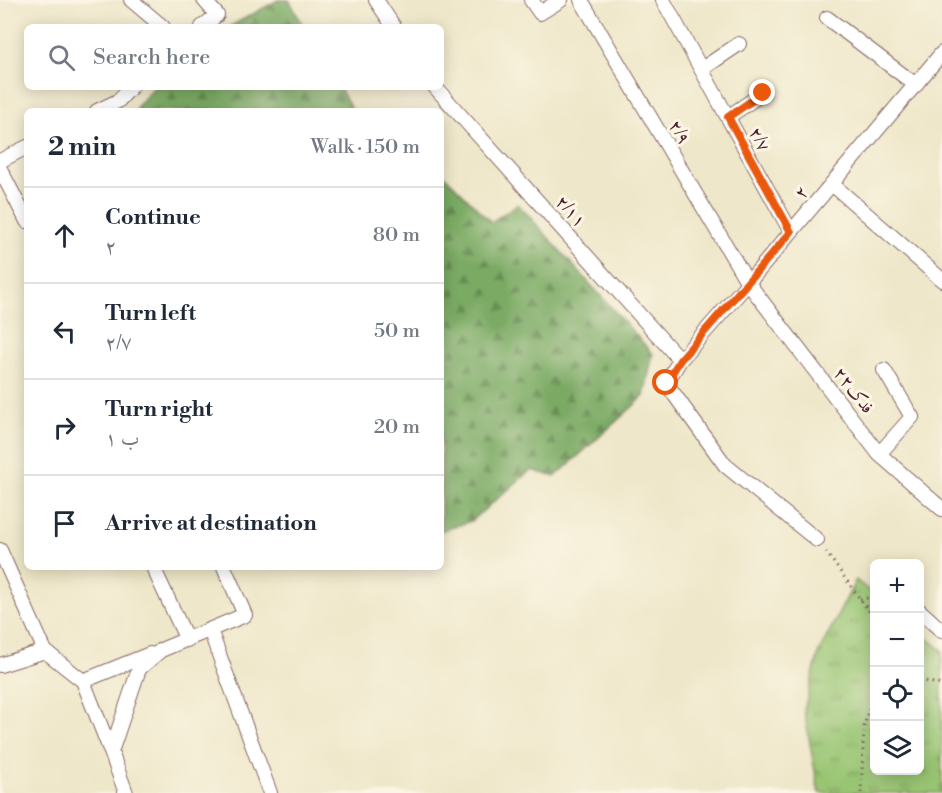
<!DOCTYPE html>
<html lang="en">
<head>
<meta charset="utf-8">
<style>
	body { margin:0; font-family:"Libre Bodoni",Amiri,serif; background:#f2f2f3; color:#1f2937 }
	.controls { position:absolute; right:18px; bottom:18px; display:grid; overflow:hidden; border-radius:9px; box-shadow:0 3px 15px #0003 }
	.controls button { width:54px; height:54px; display:grid; place-items:center; padding:0; border:0; border-bottom:2px solid #e0e1e3; background:#fff; color:#1f2937; font:30px sans-serif }
	.stop { position:absolute; width:18px; height:18px; margin:-14px; border:4px solid #ea580c; border-radius:50%; background:#fff }
	.stop.end { background:#ea580c; border-color:#fff; box-shadow:0 2px 6px #0008 }
	.list { margin:0; padding:0; list-style:none }
	h2 { display:flex; justify-content:space-between; align-items:center; height:78px; margin:0; padding:0 24px; font-size:26px }
	h2 small { font-size:20px; font-weight:400; color:#747a83 }
	.list li { display:grid; grid-template-columns:39px 1fr auto; gap:18px; align-items:center; box-sizing:border-box; height:96px; padding:0 24px; border-top:2px solid #e0e1e3 }
	.list b { display:block; font-size:22px; white-space:nowrap }
	.list p { margin:0; font-size:20px; white-space:nowrap; color:#747a83 }
	.list em { font-size:20px; font-style:normal; color:#747a83 }
	.icon { flex:none; width:33px; height:33px; fill:none; stroke:currentColor; stroke-width:2; stroke-linecap:round; stroke-linejoin:round }
	.map { position:relative; flex:none; width:942px; height:793px; overflow:hidden }
	.search { position:absolute; background:#fff; box-shadow:0 3px 15px #0003; left:24px; top:24px; width:420px; height:66px; display:flex; align-items:center; gap:15px; box-sizing:border-box; padding:0 21px; border-radius:9px; color:#747a83; font-size:22px }
	.panel { position:absolute; background:#fff; box-shadow:0 3px 15px #0003; left:24px; top:108px; width:420px; height:462px; border-radius:9px }
	.map>svg:first-child { display:block }
	.grass { fill:url(#grass-tufts); stroke:#71724e; stroke-width:1.5 }
	.forest { fill:url(#forest-firs); stroke:#626448; stroke-width:1.5 }
	.lines { fill:none; stroke-linecap:round; stroke-linejoin:round }
	.street-casing { stroke:#836562; stroke-width:16 }
	.path { stroke:#836562; stroke-width:3; stroke-dasharray:1.5 4.5; stroke-linecap:butt }
	.street { stroke:#fff; stroke-width:14 }
	.route { stroke:#ea580c; stroke-width:8 }
	.labels { text-anchor:middle; stroke-width:6; stroke-linejoin:round; paint-order:stroke }
	.street-label { font-size:18px; fill:#4a1f2b; stroke:#fcf5e5 }
</style>
</head>
<body>
<div class="map">
<svg width="942" height="793" viewBox="0 0 942 793">
	<defs>
		<pattern id="grass-tufts" width="24" height="20" patternUnits="userSpaceOnUse" patternTransform="scale(1.5)"><rect width="24" height="20" fill="#98c572"/><path d="M3 7l-1-3M5 7V3M7 7l1-3M15 17l-1-3M17 17v-4M19 17l1-3" fill="none" stroke="#7e9f5e"/></pattern>
		<pattern id="forest-firs" width="22" height="20" patternUnits="userSpaceOnUse" patternTransform="scale(1.5)"><rect width="22" height="20" fill="#7aaa64"/><path d="M5 1l3.5 6h-7zM16 11l3.5 6h-7z" fill="#668a53"/></pattern>
	</defs>
	<rect width="100%" height="100%" fill="#fcf5e5"/>
	<filter id="ink" filterUnits="userSpaceOnUse"><feTurbulence type="fractalNoise" baseFrequency=".0167" numOctaves="2"/><feDisplacementMap in="SourceGraphic" scale="12" xChannelSelector="R" yChannelSelector="G"/><feConvolveMatrix kernelMatrix="1 2 1 2 8 2 1 2 1" color-interpolation-filters="sRGB"/></filter>
	<filter id="wash" filterUnits="userSpaceOnUse"><feTurbulence type="fractalNoise" baseFrequency=".008" numOctaves="4" result="noise"/><feDisplacementMap in="SourceGraphic" scale="24" xChannelSelector="R" yChannelSelector="G"/><feGaussianBlur stdDeviation="1.35" result="paint"/><feColorMatrix in="noise" values="0 0 0 0 0 0 0 0 0 0 0 0 0 0 0 0 0 1.4 0 .05"/><feComposite in="paint" operator="in"/></filter>
	<g filter="url(#wash)">
		<rect width="100%" height="100%" fill="#eee7c9"/>
		<path class="grass" d="M856,580L874,595V770H920V632L942,650V793H819L804,710L819,652Z"/>
		<path class="forest" d="M278,0H289L304,27H229Z
			M154,87H339L353,111H138L136,108Z
			M441,172L491,222L518,204L653,354L644,396L555,477L531,470L471,521L441,531Z"/>
	</g>
	<g filter="url(#ink)">
		<g class="lines">
			<g class="street-casing">
				<path id="street" d="M131,0L163,27
					M376,0L394,27
					M531,0L540,13L561,0
					M581,0L748,283L879,454L942,509
					M663,0L791,232
					M827,18L916,85
					M202,27L217,15L204,0
					M702,69L739,44
					M435,87L680,360
					M97,111L118,101L131,87
					M728,117L763,93
					M0,161L27,147
					M0,169L27,221
					M832,184L942,280
					M879,454L912,417L884,370
					M817,540L725,465L666,383L680,360L748,283L942,53
					M0,550L45,651L83,681L111,752
					M153,567L187,640
					M920,611L942,631
					M210,630L270,793
					M0,665L45,651
					M83,681L150,654
					M126,793L111,752L139,669L161,650L245,615L224,567"/>
			</g>
			<path class="path" d="M826,552L874,618
				M860,599L874,597
				M920,680L942,685
				M861,793L864,727L874,688"/>
			<use href="#street" class="street"/>
		</g>
	</g>
	<g class="lines" filter="url(#ink)">
		<path class="route" d="M666,383L680,360L791,232L728,117L763,93"/>
	</g>
	<g class="labels">
		<g class="street-label">
			<text transform="translate(680 132) rotate(59)" y="6">۲/۹</text>
			<text transform="translate(760 139) rotate(61)" y="6">۲/۷</text>
			<text transform="translate(801 192) rotate(-50)" y="6">۲</text>
			<text transform="translate(571 211) rotate(48)" y="6">۲/۱۱</text>
			<text transform="translate(854 390) rotate(52)" y="6">فدک۲۲</text>
		</g>
	</g>
</svg>
<div class="controls">
<button>+</button>
<button>−</button>
<button><svg class="icon" aria-label="locate" viewBox="0 0 24 24"><circle cx="12" cy="12" r="6"/><path d="M12 2v4M12 18v4M2 12h4M18 12h4"/></svg></button>
<button><svg class="icon" aria-label="layers" viewBox="0 0 24 24"><path d="M12 4l9 5-9 5-9-5zM3 14l9 5 9-5"/></svg></button>
</div>
<div class="stop" style="left:666px;top:383px"></div>
<div class="stop end" style="left:763px;top:93px"></div>
<div class="search"><svg class="icon" aria-label="search" viewBox="0 0 24 24"><circle cx="10" cy="10" r="6"/><path d="M15 15l6 6"/></svg>Search here</div>
<section class="panel">
<h2>2 min<small>Walk · 150 m</small></h2>
<ul class="list">
<li><svg class="icon" aria-label="ahead" viewBox="0 0 24 24"><path d="M12 20V5M6 11l6-6 6 6"/></svg><div><b>Continue</b><p>۲</p></div><em>80 m</em></li>
<li><svg class="icon" aria-label="left" viewBox="0 0 24 24"><path d="M17 20v-9H6M10 6l-5 5 5 5"/></svg><div><b>Turn left</b><p>۲/۷</p></div><em>50 m</em></li>
<li><svg class="icon" aria-label="right" viewBox="0 0 24 24"><path d="M7 20v-9h11M14 6l5 5-5 5"/></svg><div><b>Turn right</b><p>۱ ب</p></div><em>20 m</em></li>
<li><svg class="icon" aria-label="arrive" viewBox="0 0 24 24"><path d="M6 21V4h12l-3 4 3 4H6"/></svg><div><b>Arrive at destination</b></div></li>
</ul>
</section>
</div>
</body>
</html>
